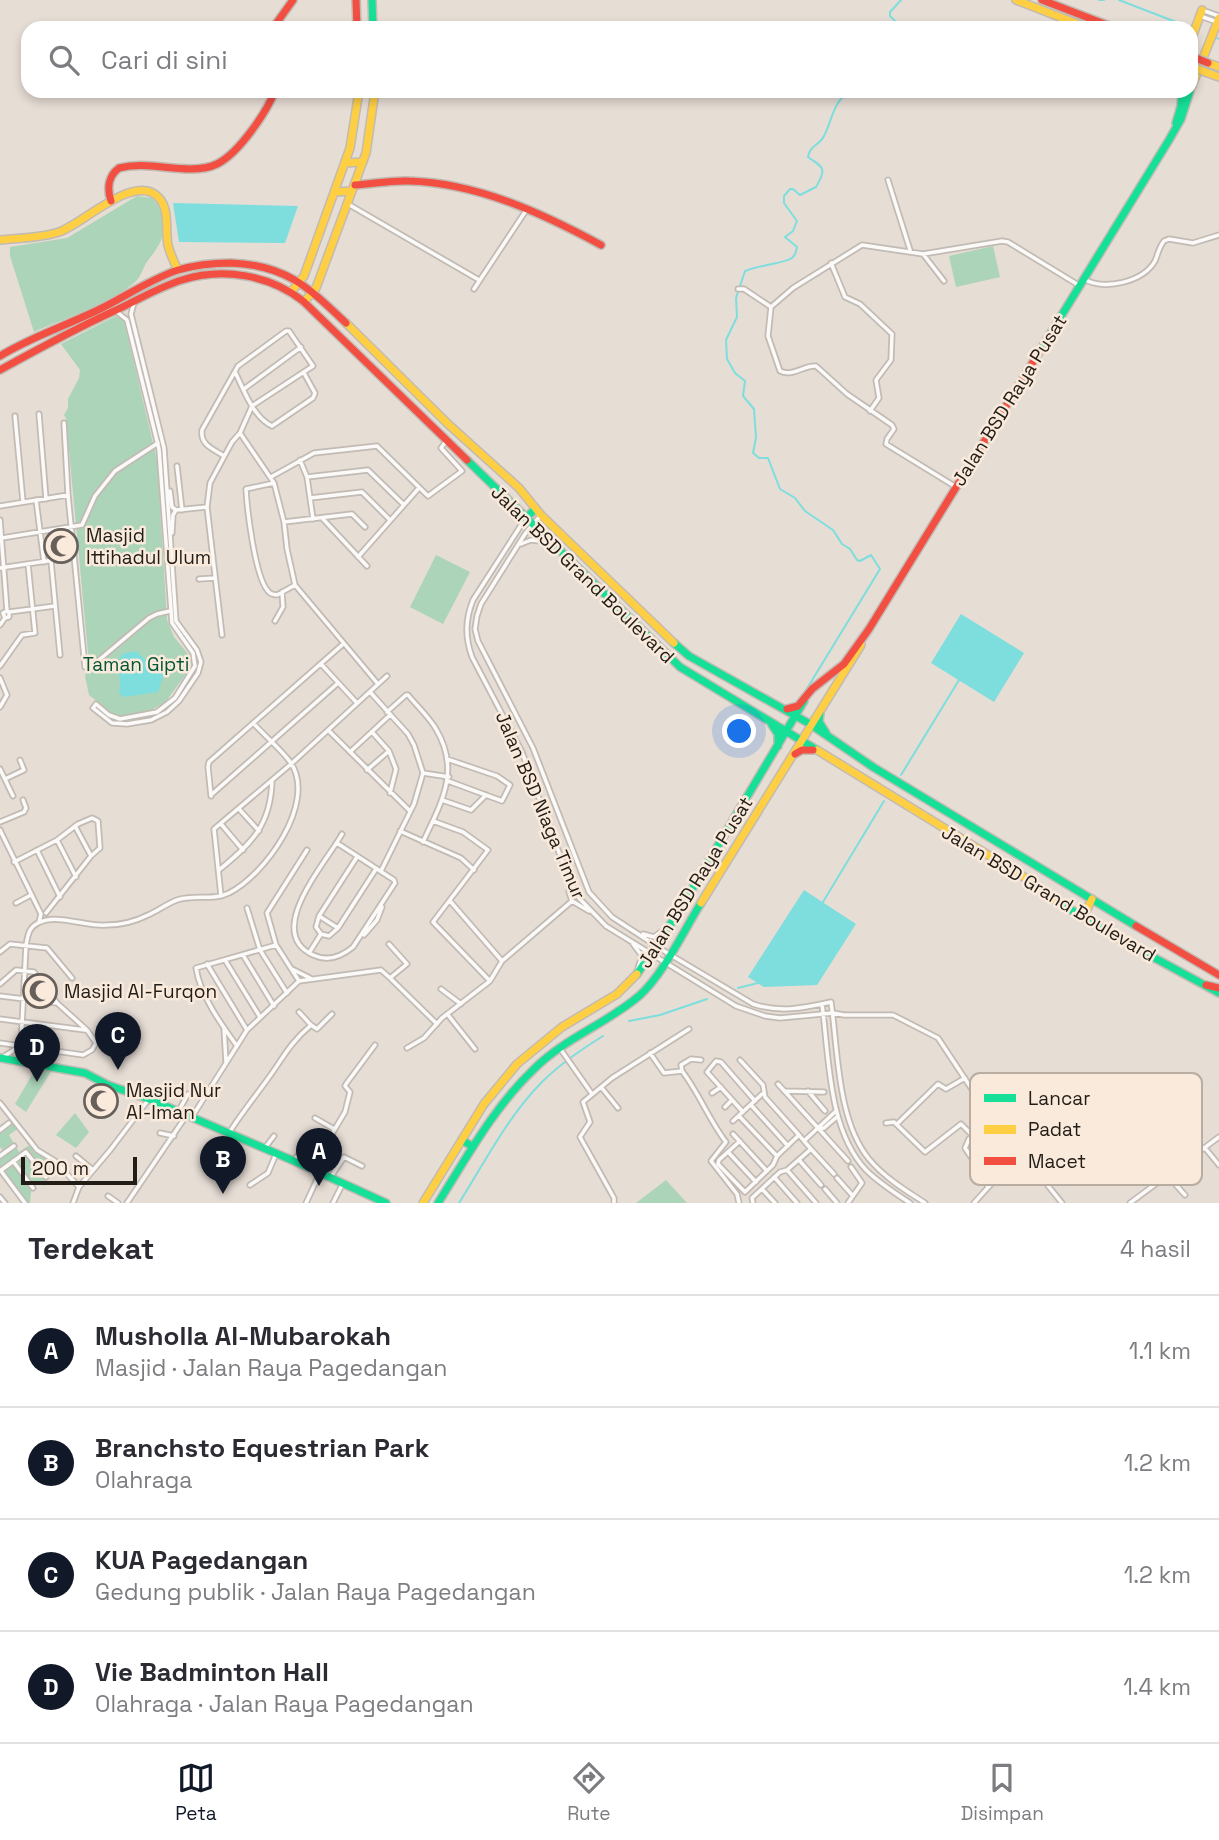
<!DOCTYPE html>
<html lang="id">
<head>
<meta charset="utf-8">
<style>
	body { margin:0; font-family:"Space Grotesk",sans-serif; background:#f2f2f3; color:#2b2b33 }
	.scale { position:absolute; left:21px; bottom:18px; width:116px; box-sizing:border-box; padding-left:7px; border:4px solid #221d17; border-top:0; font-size:19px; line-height:24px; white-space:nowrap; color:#221d17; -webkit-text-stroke:5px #faeadc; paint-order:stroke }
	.you { position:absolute; left:740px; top:732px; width:24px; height:24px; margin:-18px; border:5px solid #fff; border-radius:50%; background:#1a73e8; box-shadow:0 0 0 10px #1a73e833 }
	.badge { display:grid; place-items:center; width:46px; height:46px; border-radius:50%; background:#111827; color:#fff; font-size:23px; font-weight:700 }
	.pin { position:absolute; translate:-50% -58px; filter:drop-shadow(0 2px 4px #0008) }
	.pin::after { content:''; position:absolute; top:37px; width:24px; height:21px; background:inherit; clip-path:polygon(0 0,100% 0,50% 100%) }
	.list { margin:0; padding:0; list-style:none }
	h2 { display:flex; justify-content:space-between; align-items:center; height:91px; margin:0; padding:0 28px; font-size:30px }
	h2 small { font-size:23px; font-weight:400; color:#7c7c81 }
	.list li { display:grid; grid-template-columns:46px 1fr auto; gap:21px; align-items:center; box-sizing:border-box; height:112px; padding:0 28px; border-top:2px solid #e1e1e2 }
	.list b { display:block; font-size:26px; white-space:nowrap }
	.list p { margin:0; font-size:23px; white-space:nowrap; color:#7c7c81 }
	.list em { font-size:23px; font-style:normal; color:#7c7c81 }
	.icon { flex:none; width:38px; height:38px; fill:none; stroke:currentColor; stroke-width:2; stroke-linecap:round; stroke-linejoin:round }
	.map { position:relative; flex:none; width:1219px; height:1203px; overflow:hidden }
	.search { position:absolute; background:#fff; box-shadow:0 4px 10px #0003; left:21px; right:21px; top:21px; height:77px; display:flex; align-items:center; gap:18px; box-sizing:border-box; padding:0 24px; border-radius:21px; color:#7c7c81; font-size:26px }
	.sheet { height:539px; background:#fff }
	nav { display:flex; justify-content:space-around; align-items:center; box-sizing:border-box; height:98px; border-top:2px solid #e1e1e2; background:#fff; font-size:19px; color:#7c7c81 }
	nav a { display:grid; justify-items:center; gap:4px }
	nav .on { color:#111827 }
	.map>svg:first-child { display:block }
	.green { fill:#abd4b8 }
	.water { fill:#7ddedd }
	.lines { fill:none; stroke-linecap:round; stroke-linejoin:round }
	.stream { stroke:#7ddedd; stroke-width:2 }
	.street-casing { stroke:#c2bbb4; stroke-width:7 }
	.fast-casing { stroke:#c2bbb4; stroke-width:10 }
	.slow-casing { stroke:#c2bbb4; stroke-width:10 }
	.jam-casing { stroke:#c2bbb4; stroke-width:10 }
	.street { stroke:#fbfaf9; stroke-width:3.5 }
	.fast { stroke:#16e098; stroke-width:7 }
	.slow { stroke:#ffcf43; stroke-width:7 }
	.jam { stroke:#f24e42; stroke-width:7 }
	.slow-bridge-casing { stroke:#c2bbb4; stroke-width:10; stroke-linecap:butt }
	.jam-bridge-casing { stroke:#c2bbb4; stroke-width:10; stroke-linecap:butt }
	.slow-bridge { stroke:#ffcf43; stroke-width:7 }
	.jam-bridge { stroke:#f24e42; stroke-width:7 }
	.labels { text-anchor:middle; stroke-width:5; stroke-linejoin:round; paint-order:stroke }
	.street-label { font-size:19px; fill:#221d17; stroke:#faeadc }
	.poi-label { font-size:19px; fill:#221d17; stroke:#faeadc; text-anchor:start }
	.park-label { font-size:19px; fill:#045635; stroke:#faeadc }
	.key { fill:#faeadc; stroke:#b9aca1; stroke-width:2 }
	.key-label { font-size:19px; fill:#221d17 }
</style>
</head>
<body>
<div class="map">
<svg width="1219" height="1203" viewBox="0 0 1219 1203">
	<rect width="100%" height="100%" fill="#e6ddd5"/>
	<path class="green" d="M137,196L152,198C173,220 165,239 149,259C143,266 142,276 135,282C110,304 64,318 34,332L10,256V247L67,238Z
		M993,246L1000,277L956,287L949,256Z
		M116,316L124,321L157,460L167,620L174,637L189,655L191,661L189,670L164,704L148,711L119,716L114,715L89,695L85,676L89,663L66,418L64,415L68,408V399L79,378L80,370L61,344Z
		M436,555L470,572L443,624L410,607Z
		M36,1068L52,1070L26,1112L15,1104Z
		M1051,1072L1089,1122L1056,1148L1018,1097Z
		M75,1113L89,1132L76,1148L56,1135Z
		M8,1120L12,1124L14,1122L19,1128L9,1135L19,1152L31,1144L34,1152L48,1159L43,1166L50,1173L44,1186L38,1183L31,1192L30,1203H27L4,1170L14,1164L33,1189L34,1186L17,1162L26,1154L45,1178L47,1176L26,1150L0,1168V1158L15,1147L3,1150L0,1147V1132L8,1122L0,1126Z
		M666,1180L687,1203H636Z"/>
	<path class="water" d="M173,203L298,206L285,243L179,242Z
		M961,614L1024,653L994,702L931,663Z
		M136,651L150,664L164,673L158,692L124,697L119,693C123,679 114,667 122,654Z
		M804,890L856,924L817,985L764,987L748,977Z"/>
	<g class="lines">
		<path class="stream" d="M901,0L890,12V16L902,28
			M1099,0H1104
			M1119,0L1189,27
			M1217,38L1219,39
			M800,700L880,569L871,555L860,561L857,560L850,549L842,544L833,530L805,511L795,498L780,489L768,458H759L753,453L756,438L754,409L743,396L745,381L735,373L727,359L726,340L737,317L736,298L745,271C758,265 783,264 792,258C796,255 796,251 797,247L785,237L793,231L797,221L784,203V196L790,189H793L800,195L816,187C828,167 822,167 808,157C810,145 820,145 824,136C833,119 833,98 853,91
			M901,775L959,680
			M823,902L884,801
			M738,988L758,983
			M629,1021L660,1015L707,999
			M459,1203C485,1162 508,1116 542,1082C560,1064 582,1049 603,1036"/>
		<g class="street-casing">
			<path id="street" d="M1202,10L1219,16
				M1200,16L1217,22
				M888,180L910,250
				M348,204L479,280
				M923,254L944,281
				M831,263L845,297L860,304L892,334L891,360L876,380L879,398L870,411
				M1084,279C1104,291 1143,282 1155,261C1158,254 1159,247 1164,241L1169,239L1193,243L1219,235
				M474,289L527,209
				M738,289H744L771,307L793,288L862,245L923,254L1002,241L1008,242L1080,286
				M771,307L768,336L780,371C793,377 804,365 816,366L847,394L892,425L894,429L887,439L886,444L956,487
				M117,312L127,320L159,449L172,623L193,653L195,666L175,698L157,712L120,719L109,715L96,704L93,708L112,723L127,724L151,720L167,712L179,701L198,673L201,662L197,650L176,621L164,448L131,314L134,303
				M235,372C244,390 253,417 272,426L313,398L315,393L304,373
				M244,389L301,347
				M39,414L46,499
				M15,416L23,502
				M64,423L68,495L85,667L93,665L149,618L157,614L170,611
				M224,456C213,449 200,445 202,430L238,366L286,331H289L313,366L252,406L240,433L274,483L284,522L287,549L295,585L378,684
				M300,460L307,477L313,519
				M177,466L182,510
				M271,477L314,453L377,446L428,496L462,471L441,448L446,441
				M307,477L368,470L404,505
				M274,483L246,489C247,509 255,577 268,591C271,595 272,594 277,595L295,585
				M170,491L172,507L176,510L173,515L172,533
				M310,498L362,492L390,520
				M36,500L44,562
				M0,506L68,495
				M176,510L207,507
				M541,515L525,534L481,604L477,616L475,629L478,641L533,748L589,892L612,917L664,951L753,1004C780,1013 804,1008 831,1002C838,1050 837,1120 869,1159C885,1178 905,1190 925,1203
				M323,519L367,566
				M525,519L473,600C465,620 465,637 472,657L522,752L568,877L579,898L606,926L736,1006L765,1016L780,1018L833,1013L844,1015H893L938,1038L979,1100L1062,1203
				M0,520L7,611L9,612V617L5,618L3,613L7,611
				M284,522L352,514L365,527
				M2,538L82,525L95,496L115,471L158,443
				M521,544L531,540L549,542
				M358,557L419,488
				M51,561L60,655
				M0,568L74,557
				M199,579L215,578
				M9,612L55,606
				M275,621L283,607L282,592
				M0,625L5,618
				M222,635L207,507L210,483L232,442L240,433
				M321,664L357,703
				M0,666L22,635L35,633L28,564
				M0,678L7,695L0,707
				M370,692L408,734L414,745L423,773L414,804L381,871
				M387,712L406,695H408C417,706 429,717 436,729C461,771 441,803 423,842
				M328,730L410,811
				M372,732L389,751L396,769L390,793
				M350,752L390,715
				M447,759L497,776L510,785L502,801L448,781
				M0,769L13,796
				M367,770L389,751
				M423,773L449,777
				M5,779L24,770L20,760
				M211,795L338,683
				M211,796L208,767L209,762L342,645
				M442,800L471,810L486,795
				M239,809L259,831
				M433,821L463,832L488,850L433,922L490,981
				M0,822L24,812L26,808L23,800
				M221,824L243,850
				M75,826L91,856
				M0,830L41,914L39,922
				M400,831L461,858L474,870
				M57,840L76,877
				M337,843L394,880L395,883L353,947C341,957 328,962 313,955C263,932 326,863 342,834
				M37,850L60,897
				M357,857L319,916L316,927L321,934L329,936L338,928L376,869
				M14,862L57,840L78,824L92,818L98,821L100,848L91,856L46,913
				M219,870C252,843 271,825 272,780
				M570,884L569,892L572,901L589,911
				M221,896L214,829L291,764L387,676
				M450,901L502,961
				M16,903L31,895
				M247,908L260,950L287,993
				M319,916L338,928
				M643,934L654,937L666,928
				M364,935L377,920L382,907
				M633,944L642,956L637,971
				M0,952L10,944L47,948L72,978
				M309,953L321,934
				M243,955L274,1006
				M225,960L260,1017
				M207,964L247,1030
				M292,969L310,978
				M391,979L437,1024
				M299,981L276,945L267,913L307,850
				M0,984L16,970L34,972L57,1003L87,1030L96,1043L92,1050L83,1055L0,1043
				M441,989L461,1004
				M0,996L57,1003
				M822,1004C829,1056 828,1130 866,1170C879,1183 895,1193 910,1203
				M299,1012L311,1025
				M448,1015L475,1049
				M0,1019L85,1030
				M224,1029L226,1062
				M21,1045L26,945C28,936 28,928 38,923C59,913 84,927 107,925C120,925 136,921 148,915C158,911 166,904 177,900C193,894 214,901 229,893C265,875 317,803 291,763C281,749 266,737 254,724
				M237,1046C221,1024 200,995 196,968L276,945
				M23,1047L43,1065
				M559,1047L592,1094
				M407,1048L424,1038L442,1018L490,981L502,961L572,901
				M650,1053L664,1073L682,1071
				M3,1057L20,1046
				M740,1060L763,1085L765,1097L799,1135
				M682,1071C699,1093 709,1120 726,1142L711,1161L737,1194L739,1203
				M682,1071L681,1065L691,1059L701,1060
				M778,1084L848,1161
				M601,1087L618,1108
				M784,1091L824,1092
				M808,1091L825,1111
				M712,1093L721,1087
				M0,1103L37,1150L55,1161L79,1187
				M751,1105L788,1146
				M725,1107L732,1100
				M178,1112L188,1094
				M743,1112L707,1072L716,1061L721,1062L755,1101
				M739,1116L777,1156
				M192,1117L247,1030L299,981L381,970L390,978L407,964L389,944
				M315,1118L334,1129
				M733,1121L762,1094
				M1149,1122L1182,1164
				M886,1123L894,1122L925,1152L961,1124L972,1135
				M897,1124L938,1084L946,1089L965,1078
				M818,1129L824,1128L838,1116
				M0,1130L9,1123
				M160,1133L174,1136
				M229,1133C241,1114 254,1098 267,1080C284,1057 288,1045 311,1025L317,1029L332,1014
				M733,1134L767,1171
				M740,1141L719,1160L718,1164L745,1192L773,1165L777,1156L799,1135L804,1141
				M1205,1148L1219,1165
				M264,1149L274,1136
				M811,1149L834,1174
				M976,1150L984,1162L979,1169L988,1187
				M729,1153L756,1182
				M0,1156L14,1146
				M76,1156L93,1170
				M799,1160L821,1185
				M13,1161L33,1188
				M294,1161L302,1149
				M311,1169L345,1112L350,1092L345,1086L346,1084L375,1045
				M979,1169L965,1148L969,1139L993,1118
				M787,1170L816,1203
				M0,1171L26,1152L46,1177
				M1,1171L25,1203
				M1167,1175L1185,1195
				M774,1177L797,1203
				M330,1178L344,1157L362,1166
				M837,1178L853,1196
				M250,1185L268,1173L276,1154
				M762,1189L775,1203
				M825,1189L837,1203
				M108,1196L118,1203
				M0,1197L5,1203
				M73,1203L79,1187L111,1149L149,1099
				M127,1203L186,1116
				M306,1203L320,1173
				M333,1203L343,1183
				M614,1203V1198L580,1137L590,1122L583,1102L612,1078L689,1029
				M753,1203L752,1198L780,1172L787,1170L811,1149L804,1141L836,1111
				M848,1203L862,1183L851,1167
				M974,1203L1021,1151
				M1130,1203L1219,1137"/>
		</g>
		<g class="fast-casing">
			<path id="fast" d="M372,0L373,28
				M1176,123L1181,106L1182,91
				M1041,349L1169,140L1181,119L1190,91
				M467,460L680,667L817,750
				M525,519L535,509
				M674,643L689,656L810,724L873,767L1136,926
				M820,712L819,722L826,733
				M772,725L778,734V746
				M1058,902L1118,938L1219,993
				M637,974L676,916L804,701
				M0,1058L85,1073L108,1085L149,1099L294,1161L386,1203
				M462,1140L473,1147
				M438,1203C467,1157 494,1107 534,1069C565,1038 606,1024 639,996C663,975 684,930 701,903"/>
		</g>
		<g class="slow-casing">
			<path id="slow" d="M1016,0L1088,28
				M1191,40L1202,10
				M1208,63L1219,67
				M1205,72L1219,77
				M1191,88L1219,18
				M345,163L363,162
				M335,192L352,191
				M0,240C19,238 41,238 59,232C83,224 136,171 159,198C170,210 165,230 168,245C170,254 174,262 178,270
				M291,292L304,276L350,148L359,91
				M304,302L316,288L366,153L375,91
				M346,323L448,424L519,488L541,515L674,643
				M817,750L1024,877L1058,902
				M701,903L861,645
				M1083,917L1092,899
				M423,1203L484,1104L517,1064L562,1027L617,994L637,974"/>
		</g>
		<g class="jam-casing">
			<path id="jam" d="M356,0L357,28
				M1042,0L1115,28
				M273,28L293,0
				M355,185C373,184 391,180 409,181C477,183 542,213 601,245
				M111,201C107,189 108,176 119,168C143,162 166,169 190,169C199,169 209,168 217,164C239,153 266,113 275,91
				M0,356C33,336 68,325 102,308C126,296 153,278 178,270C195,265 214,263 231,263C286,265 308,287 346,323
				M0,370C38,349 75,329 114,311C136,301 159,287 182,280C223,267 270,275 303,301L467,460
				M787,709L798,706L812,689L844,664L869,629L1041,349
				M795,754L802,750H813
				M1136,926L1219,975
				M1206,985L1219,988"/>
		</g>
		<use href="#street" class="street"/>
		<use href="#fast" class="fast"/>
		<use href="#slow" class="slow"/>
		<use href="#jam" class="jam"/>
		<g class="slow-bridge-casing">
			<path id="slow-bridge" d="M1191,66L1205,72"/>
		</g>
		<g class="jam-bridge-casing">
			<path id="jam-bridge" d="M1191,56L1208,63"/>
		</g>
		<use href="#slow-bridge" class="slow-bridge"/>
		<use href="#jam-bridge" class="jam-bridge"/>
	</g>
	<defs>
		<g id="mosque-ring" transform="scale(1.75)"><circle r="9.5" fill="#faeadc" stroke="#67605a" stroke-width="1.5"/><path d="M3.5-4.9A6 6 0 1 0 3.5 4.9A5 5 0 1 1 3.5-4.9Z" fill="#67605a"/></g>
	</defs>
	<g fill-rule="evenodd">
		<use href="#mosque-ring" x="61" y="546"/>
		<use href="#mosque-ring" x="40" y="991"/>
		<use href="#mosque-ring" x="101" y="1101"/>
	</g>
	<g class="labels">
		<g class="street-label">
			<text transform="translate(1009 400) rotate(-58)" y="7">Jalan BSD Raya Pusat</text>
			<text transform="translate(583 574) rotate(44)" y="7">Jalan BSD Grand Boulevard</text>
			<text transform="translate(541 805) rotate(67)" y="7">Jalan BSD Niaga Timur</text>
			<text transform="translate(695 882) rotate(-58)" y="7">Jalan BSD Raya Pusat</text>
			<text transform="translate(1049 893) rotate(31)" y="7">Jalan BSD Grand Boulevard</text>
		</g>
		<g class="poi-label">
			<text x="86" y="542">Masjid<tspan x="86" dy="22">Ittihadul Ulum</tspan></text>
			<text x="64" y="998">Masjid Al-Furqon</text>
			<text x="126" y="1097">Masjid Nur<tspan x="126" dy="22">Al-Iman</tspan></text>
		</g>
		<g class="park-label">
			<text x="136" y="671">Taman Gipti</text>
		</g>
	</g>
	<rect x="970" y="1073" width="232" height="112" rx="10" class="key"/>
	<rect x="984" y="1094" width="32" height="8" fill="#16e098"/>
	<rect x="984" y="1125" width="32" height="9" fill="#ffcf43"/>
	<rect x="984" y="1157" width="32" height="8" fill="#f24e42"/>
	<g class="key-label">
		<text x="1028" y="1105">Lancar</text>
		<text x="1028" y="1136">Padat</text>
		<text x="1028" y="1168">Macet</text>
	</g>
</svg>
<div class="scale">200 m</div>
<div class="you"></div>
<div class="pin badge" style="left:319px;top:1186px">A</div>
<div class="pin badge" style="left:223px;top:1194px">B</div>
<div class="pin badge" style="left:118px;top:1070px">C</div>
<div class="pin badge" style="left:37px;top:1082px">D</div>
<div class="search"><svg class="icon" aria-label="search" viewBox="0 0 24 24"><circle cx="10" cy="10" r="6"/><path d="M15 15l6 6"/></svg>Cari di sini</div>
</div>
<section class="sheet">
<h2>Terdekat<small>4 hasil</small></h2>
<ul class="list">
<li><span class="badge">A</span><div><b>Musholla Al-Mubarokah</b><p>Masjid · Jalan Raya Pagedangan</p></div><em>1.1 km</em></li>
<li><span class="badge">B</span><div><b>Branchsto Equestrian Park</b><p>Olahraga</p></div><em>1.2 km</em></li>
<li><span class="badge">C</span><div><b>KUA Pagedangan</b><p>Gedung publik · Jalan Raya Pagedangan</p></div><em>1.2 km</em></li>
<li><span class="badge">D</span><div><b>Vie Badminton Hall</b><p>Olahraga · Jalan Raya Pagedangan</p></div><em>1.4 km</em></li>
</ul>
</section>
<nav>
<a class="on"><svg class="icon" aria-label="map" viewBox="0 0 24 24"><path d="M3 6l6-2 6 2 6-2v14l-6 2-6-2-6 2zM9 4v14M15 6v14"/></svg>Peta</a>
<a><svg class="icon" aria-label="directions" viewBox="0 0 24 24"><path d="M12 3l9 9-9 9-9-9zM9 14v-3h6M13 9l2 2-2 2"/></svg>Rute</a>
<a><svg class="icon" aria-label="saved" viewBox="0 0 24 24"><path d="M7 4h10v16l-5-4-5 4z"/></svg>Disimpan</a>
</nav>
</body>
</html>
